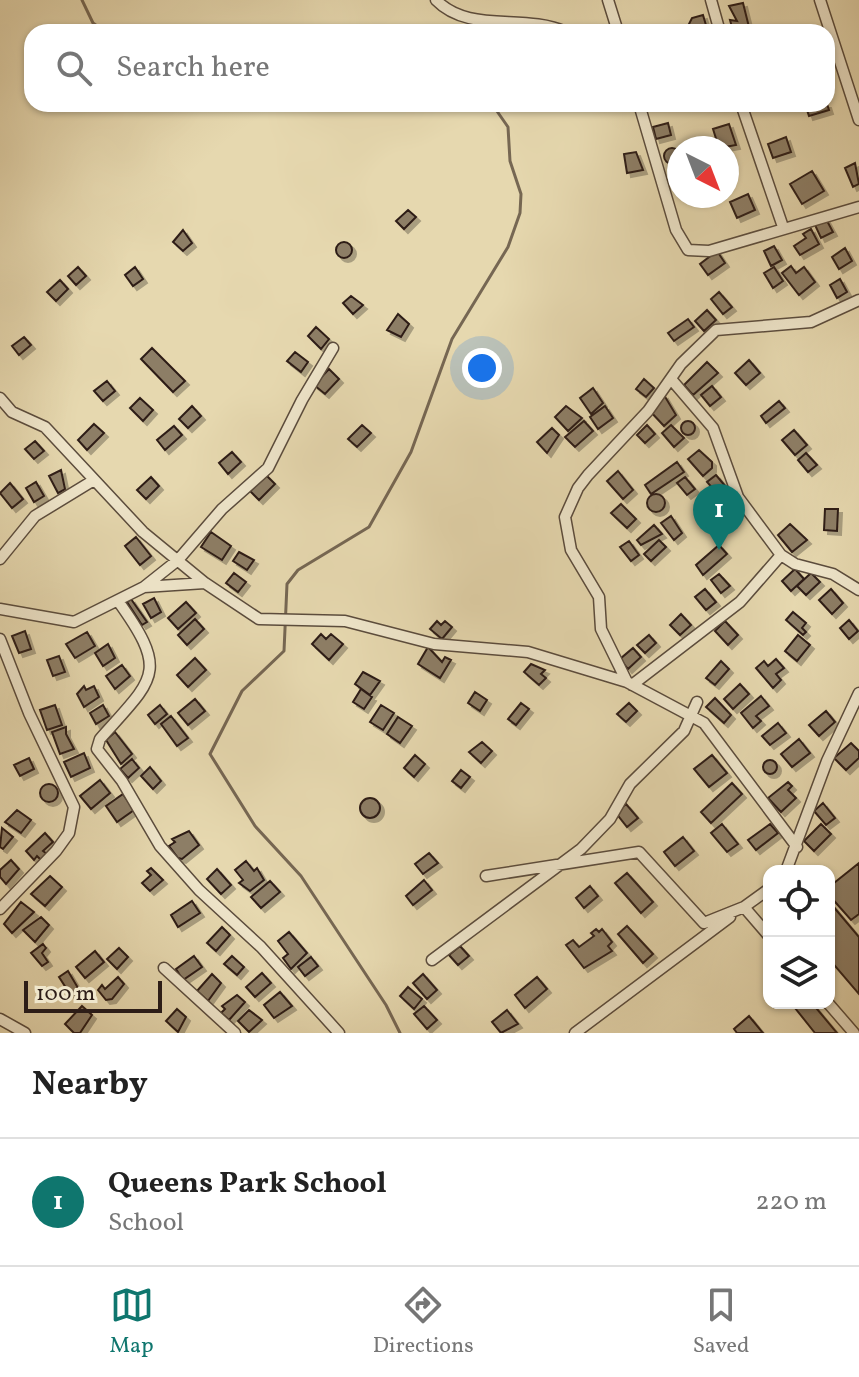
<!DOCTYPE html>
<html lang="en">
<head>
<meta charset="utf-8">
<style>
	body { margin:0; font-family:Vollkorn,serif; background:#f2f2f2; color:#222 }
	.controls { position:absolute; right:24px; bottom:24px; display:grid; overflow:hidden; border-radius:16px; box-shadow:0 2px 6px #0004 }
	.controls button { width:72px; height:72px; display:grid; place-items:center; padding:0; border:0; border-bottom:2px solid #e0e0e0; background:#fff; color:#222; font:40px sans-serif }
	.compass { position:absolute; left:667px; top:136px; width:72px; height:72px; border-radius:50%; background:#fff; box-shadow:0 2px 6px #0004; rotate:138deg }
	.scale { position:absolute; left:24px; bottom:20px; width:138px; box-sizing:border-box; padding-left:8px; border:4px solid #2d1d17; border-top:0; font-size:22px; line-height:28px; white-space:nowrap; color:#2d1d17; -webkit-text-stroke:6px #efe6cb; paint-order:stroke }
	.you { position:absolute; left:482px; top:368px; width:28px; height:28px; margin:-20px; border:6px solid #fff; border-radius:50%; background:#1a73e8; box-shadow:0 0 0 12px #1a73e833 }
	.badge { display:grid; place-items:center; width:52px; height:52px; border-radius:50%; background:#0f766e; color:#fff; font-size:26px; font-weight:700 }
	.pin { position:absolute; translate:-50% -66px; filter:drop-shadow(0 2px 4px #0008) }
	.pin::after { content:''; position:absolute; top:42px; width:28px; height:24px; background:inherit; clip-path:polygon(0 0,100% 0,50% 100%) }
	.list { margin:0; padding:0; list-style:none }
	h2 { display:flex; justify-content:space-between; align-items:center; height:104px; margin:0; padding:0 32px; font-size:34px }
	h2 small { font-size:26px; font-weight:400; color:#767676 }
	.list li { display:grid; grid-template-columns:52px 1fr auto; gap:24px; align-items:center; box-sizing:border-box; height:128px; padding:0 32px; border-top:2px solid #e0e0e0 }
	.list b { display:block; font-size:30px; white-space:nowrap }
	.list p { margin:0; font-size:26px; white-space:nowrap; color:#767676 }
	.list em { font-size:26px; font-style:normal; color:#767676 }
	.icon { flex:none; width:44px; height:44px; fill:none; stroke:currentColor; stroke-width:2; stroke-linecap:round; stroke-linejoin:round }
	.map { position:relative; flex:none; width:859px; height:1033px; overflow:hidden }
	.search { position:absolute; background:#fff; box-shadow:0 2px 6px #0004; left:24px; right:24px; top:24px; height:88px; display:flex; align-items:center; gap:20px; box-sizing:border-box; padding:0 28px; border-radius:24px; color:#767676; font-size:30px }
	.sheet { height:232px; background:#fff }
	nav { display:flex; justify-content:space-around; align-items:center; box-sizing:border-box; height:112px; border-top:2px solid #e0e0e0; background:#fff; font-size:22px; color:#767676 }
	nav a { display:grid; justify-items:center; gap:4px }
	nav .on { color:#0f766e }
	.map>svg:first-child { display:block }
	.lines { fill:none; stroke-linecap:round; stroke-linejoin:round }
	.stream { stroke:#766753; stroke-width:3 }
	.building { fill:#8d7e66; stroke:#2d1d17; stroke-width:2; filter:url(#shadow) }
	.minor-casing { stroke:#5b4c3d; stroke-width:13 }
	.minor { stroke:#efe6cb; stroke-width:10 }
</style>
</head>
<body>
<div class="map">
<svg width="859" height="1033" viewBox="0 0 859 1033">
	<defs>
		<filter id="shadow"><feDropShadow dx="4" dy="4" stdDeviation="0" flood-color="#0004"/></filter>
	</defs>
	<rect width="100%" height="100%" fill="#e6d8af"/>
	<filter id="stains"><feTurbulence type="fractalNoise" baseFrequency=".0025" numOctaves="4"/><feColorMatrix values="0 0 0 0 .2 0 0 0 0 .09 0 0 0 0 .02 0 0 0 .5 -.17"/></filter>
	<radialGradient id="worn" r=".72"><stop offset=".6" stop-color="#630" stop-opacity="0"/><stop offset="1" stop-color="#630" stop-opacity=".3"/></radialGradient>
	<g class="lines">
		<path class="stream" d="M82,0L93,23L105,32
			M400,1033L386,1005L301,876L255,826L210,754L242,691L284,651L287,584L298,570L369,527L411,452L452,339L508,247L520,213L521,194L510,161L508,127L492,104"/>
	</g>
	<path class="building" d="M743,3L749,27L733,31L730,20L737,21L729,6Z
		M703,15L708,32H677L688,26L692,18Z
		M805,104H827L829,110L809,116Z
		M668,123L671,135L656,139L653,127Z
		M729,124L736,145L719,148L713,129Z
		M786,137L791,152L773,158L768,144Z
		M664 156a8 8 0 1 1 16 0a8 8 0 1 1-16 0Z
		M636,152L643,170L627,173L624,154Z
		M855,163L859,184L853,187L845,168Z
		M812,171L824,191L802,204L790,184Z
		M748,194L755,210L737,218L730,202Z
		M408,210L416,217L404,229L396,221Z
		M826,219L833,232L821,238L815,225Z
		M811,229L819,244L800,255L794,246L806,238L803,234Z
		M183,230L192,243L183,251L173,242Z
		M336 250a8 8 0 1 1 16 0a8 8 0 1 1-16 0Z
		M774,246L782,260L771,266L764,251Z
		M845,248L852,261L839,269L832,257Z
		M717,251L725,263L708,275L700,264Z
		M791,266L796,273L804,267L815,282L799,295L782,273Z
		M78,267L86,276L76,285L68,276Z
		M135,267L143,279L133,286L125,275Z
		M774,267L783,281L773,288L764,273Z
		M840,279L847,292L837,298L830,285Z
		M60,280L68,289L56,301L47,292Z
		M719,292L732,307L723,314L711,299Z
		M351,296L363,305L353,314L343,303Z
		M707,310L716,320L704,331L695,321Z
		M398,314L409,324L401,337L387,330Z
		M688,319L694,327L674,341L668,333Z
		M316,327L329,339L321,349L308,336Z
		M24,337L31,345L19,355L12,346Z
		M152,348L185,381L173,392L141,359Z
		M295,352L308,362L301,372L287,361Z
		M749,360L760,373L746,385L735,373Z
		M707,362L718,373L693,395L684,385Z
		M329,369L339,379L325,394L314,385Z
		M644,379L654,388L646,397L636,389Z
		M107,381L115,391L103,401L94,391Z
		M712,386L721,397L710,406L701,395Z
		M593,388L603,403L591,414L580,398Z
		M664,395L676,415L664,426L649,410Z
		M140,398L153,410L143,421L130,408Z
		M779,401L785,408L766,423L761,416Z
		M192,406L201,416L188,428L179,419Z
		M566,406L582,418L568,431L555,417Z
		M605,406L613,418L598,429L590,417Z
		M681 428a7 7 0 1 1 14 0a7 7 0 1 1-14 0Z
		M584,421L593,431L575,447L565,437Z
		M94,424L104,433L87,450L78,440Z
		M362,425L371,433L357,447L348,439Z
		M647,425L655,434L645,443L637,435Z
		M671,425L684,438L674,447L662,433Z
		M174,426L182,435L165,450L157,440Z
		M552,428L559,435L547,453L537,442Z
		M794,430L807,445L795,455L782,440Z
		M35,441L44,451L34,459L25,449Z
		M699,450L712,462V468L703,476L688,459Z
		M232,452L241,462L228,474L219,463Z
		M806,453L817,465L808,472L798,460Z
		M677,462L684,472L651,494L645,485Z
		M61,470L65,489L58,493L49,476Z
		M618,471L633,490L623,499L607,481Z
		M266,475L275,484L259,500L250,491Z
		M716,475L731,493L723,500L707,482Z
		M151,477L159,486L146,499L137,490Z
		M685,477L695,489L687,495L677,483Z
		M36,482L44,496L34,502L26,488Z
		M10,483L23,499L12,508L0,493Z
		M647 503a9 9 0 1 1 18 0a9 9 0 1 1-18 0Z
		M621,504L636,519L627,528L611,513Z
		M723,506L730,514L718,526L710,517Z
		M825,509H838L837,531L824,530Z
		M671,516L682,533L674,540L661,523Z
		M790,524L807,540L792,552L778,535Z
		M654,525L662,534L641,545L637,540Z
		M211,532L231,546L222,560L201,547Z
		M136,537L151,556L140,565L125,546Z
		M659,540L666,547L651,561L644,554Z
		M629,541L639,555L631,561L620,547Z
		M719,545L727,554L703,575L696,565Z
		M239,552L254,560L247,570L233,561Z
		M795,569L804,579L791,591L782,581Z
		M234,573L246,582L238,592L226,583Z
		M811,573L820,582L806,595L797,586Z
		M719,574L730,586L721,593L711,580Z
		M705,589L716,602L706,610L695,597Z
		M831,589L843,603L832,614L819,600Z
		M154,598L161,612L151,618L143,604Z
		M131,599L147,622L142,625L127,602Z
		M186,602L196,613L178,629L168,618Z
		M793,612L806,623L802,628L806,632L803,635L786,620Z
		M681,614L691,625L680,635L670,625Z
		M195,619L204,629L187,645L178,635Z
		M849,620L858,631L849,639L840,628Z
		M437,621L441,625L445,621L452,627L442,639L430,629Z
		M725,621L738,635L728,645L715,631Z
		M25,631L31,649L19,653L12,636Z
		M87,632L95,646L75,658L66,644Z
		M321,634L326,639L331,634L343,644L329,660L312,644Z
		M649,635L656,643L645,653L637,645Z
		M798,635L810,645L797,661L785,651Z
		M108,644L115,658L103,666L95,653Z
		M428,647L442,662L445,657L451,660L440,678L418,664Z
		M633,648L641,657L628,669L620,659Z
		M59,656L65,672L53,676L47,660Z
		M195,658L206,670L188,687L177,675Z
		M776,659L784,668L776,674L781,680L773,688L756,668L764,661L768,666Z
		M721,661L729,669L715,685L706,678Z
		M531,664L545,670L541,674L546,678L539,685L524,672Z
		M122,665L130,676L115,689L106,676Z
		M363,672L380,681L370,695L355,684Z
		M740,684L749,694L733,709L724,699Z
		M84,686L86,690L94,686L99,697L84,707L77,694Z
		M361,689L372,697L364,709L353,702Z
		M475,692L487,700L480,711L468,703Z
		M761,696L769,706L756,716L761,721L753,728L741,713Z
		M715,698L731,715L724,723L706,707Z
		M195,699L205,711L188,725L178,713Z
		M521,703L529,709L516,725L508,719Z
		M629,703L637,711L626,722L617,714Z
		M55,705L62,725L47,730L40,710Z
		M103,705L109,716L96,724L90,713Z
		M160,705L167,714L155,724L148,715Z
		M381,705L394,713L383,730L370,722Z
		M826,711L835,722L819,736L809,725Z
		M171,716L188,738L177,746L161,724Z
		M398,717L412,726L400,743L387,734Z
		M778,723L786,733L770,745L762,736Z
		M66,727V734L74,749L60,754L52,732Z
		M115,732L132,754L121,764L106,740Z
		M799,739L810,753L792,767L781,754Z
		M482,742L492,751L481,763L469,752Z
		M851,743L859,751V758L846,770L834,758Z
		M84,753L90,768L71,777L64,762Z
		M415,755L425,764L414,777L404,768Z
		M712,755L727,773L709,787L694,769Z
		M29,758L34,769L20,776L14,765Z
		M132,759L139,768L128,778L120,769Z
		M763 767a7 7 0 1 1 14 0a7 7 0 1 1-14 0Z
		M150,767L161,781L153,789L141,776Z
		M461,770L470,777L461,788L452,781Z
		M100,780L110,793L91,809L80,796Z
		M788,782L792,786L788,790L796,798L781,812L768,798Z
		M732,783L742,794L711,823L701,812Z
		M40 793a9 9 0 1 1 18 0a9 9 0 1 1-18 0Z
		M123,794L134,810L117,822L106,806Z
		M360 808a10 10 0 1 1 20 0a10 10 0 1 1-20 0Z
		M823,803L835,818L826,825L814,811Z
		M626,804L638,818L627,827L616,813Z
		M17,810L31,820L21,833L5,822Z
		M722,824L738,844L727,852L711,833Z
		M770,824L778,833L756,850L748,840Z
		M821,824L831,834L814,851L804,841Z
		M2,828L13,837L3,849L0,847Z
		M189,831L199,845L182,859L178,858L169,846L175,842L172,839Z
		M45,833L53,842L43,851L47,854L41,860L37,856L34,860L26,851Z
		M683,837L694,851L675,866L664,852Z
		M429,853L438,863L423,874L415,864Z
		M11,860L19,869L6,884L0,877V870Z
		M246,861L254,871L257,868L264,880L250,891L239,883L243,880L235,870Z
		M859,863V914L851,920L829,895V887Z
		M151,868L163,880L150,891L142,883L151,875L147,871Z
		M217,869L231,885L221,894L207,879Z
		M627,873L653,902L641,913L615,883Z
		M50,876L62,887L45,906L31,894Z
		M424,880L432,890L413,905L406,896Z
		M270,881L280,892L261,908L251,897Z
		M590,886L598,896L584,908L576,898Z
		M192,901L200,913L178,927L171,915Z
		M21,902L34,912L12,933L4,924Z
		M832,905L859,937V994L829,959Z
		M41,917L49,925L35,942L23,930Z
		M627,926L653,954L643,963L618,934Z
		M222,927L230,935L216,951L207,943Z
		M596,929L599,932L602,929L612,942L608,946L612,951L584,968L566,945L573,940L579,947L594,936L591,933Z
		M289,932L307,953L291,969L283,958L288,954L278,941Z
		M43,944L46,948L42,953L48,962L42,966L31,953Z
		M460,946L469,956L458,965L449,955Z
		M119,948L128,957L117,969L107,959Z
		M95,951L104,962L85,978L76,967Z
		M194,956L202,967L183,980L176,969Z
		M232,956L244,967L237,975L224,964Z
		M311,957L318,966L305,976L298,967Z
		M68,971L78,988L70,994L59,977Z
		M262,973L271,983L255,997L246,987Z
		M212,974L221,983L208,1001L197,991Z
		M423,974L437,990L427,999L413,983Z
		M118,977L124,984L112,999L106,1000L98,990L102,985L105,989Z
		M537,977L547,989L525,1008L515,995Z
		M408,987L422,999L414,1009L400,996Z
		M280,992L292,1006L274,1018L264,1005Z
		M237,995L245,1002L229,1020L221,1013L225,1009L222,1006Z
		M791,1003H812L837,1033H815Z
		M82,1006L92,1015L80,1033H74L65,1024Z
		M424,1006L437,1020L427,1029L414,1014Z
		M177,1009L186,1017L178,1032L166,1021Z
		M249,1010L262,1020L249,1032L238,1021Z
		M507,1010L518,1024L501,1033L492,1022Z
		M749,1016L763,1033H737L734,1029Z"/>
	<g class="lines">
		<g class="minor-casing">
			<path id="minor" d="M436,0C469,34 524,13 566,32
				M608,0L618,32
				M711,0L720,32
				M820,0L859,120
				M639,104L676,230L688,250L709,251L859,207
				M741,104L783,227
				M671,379L713,428L738,497L781,555L795,564L833,574L859,590
				M0,398L12,412L45,427L143,532L205,583
				M0,559L35,516L94,480
				M144,587L205,583L259,619L345,621L434,644L528,652L627,682
				M118,601C170,673 154,678 100,739L97,749L122,781L160,846L199,890L261,947L339,1033
				M0,609L74,622L144,587L178,560L222,509L268,468L302,400L333,348
				M0,639L29,713L74,807L69,833L56,851L0,909
				M632,685L740,602L781,555
				M797,847L704,723L627,682L601,629L599,597L571,550L565,517L578,488L588,475L648,411L681,364L716,330L811,322L859,300
				M786,871L827,761L859,693
				M486,876L639,852L704,923L744,907
				M769,889L744,907L769,936
				M432,960L581,849L610,819L630,784L684,731L697,702
				M164,968L235,1033
				M828,1003L854,1033
				M0,1019L25,1033
				M575,1033L730,917"/>
		</g>
		<use href="#minor" class="minor"/>
	</g>
	<rect width="100%" height="100%" filter="url(#stains)"/>
	<rect width="100%" height="100%" fill="url(#worn)"/>
</svg>
<div class="controls">
<button><svg class="icon" aria-label="locate" viewBox="0 0 24 24"><circle cx="12" cy="12" r="6"/><path d="M12 2v4M12 18v4M2 12h4M18 12h4"/></svg></button>
<button><svg class="icon" aria-label="layers" viewBox="0 0 24 24"><path d="M12 4l9 5-9 5-9-5zM3 14l9 5 9-5"/></svg></button>
</div>
<svg class="compass" viewBox="-18 -18 36 36"><path d="M0-13l5 13h-10z" fill="#e53935"/><path d="M0 13l5-13h-10z" fill="#767676"/></svg>
<div class="scale">100 m</div>
<div class="you"></div>
<div class="pin badge" style="left:719px;top:550px">1</div>
<div class="search"><svg class="icon" aria-label="search" viewBox="0 0 24 24"><circle cx="10" cy="10" r="6"/><path d="M15 15l6 6"/></svg>Search here</div>
</div>
<section class="sheet">
<h2>Nearby<small></small></h2>
<ul class="list">
<li><span class="badge">1</span><div><b>Queens Park School</b><p>School</p></div><em>220 m</em></li>
</ul>
</section>
<nav>
<a class="on"><svg class="icon" aria-label="map" viewBox="0 0 24 24"><path d="M3 6l6-2 6 2 6-2v14l-6 2-6-2-6 2zM9 4v14M15 6v14"/></svg>Map</a>
<a><svg class="icon" aria-label="directions" viewBox="0 0 24 24"><path d="M12 3l9 9-9 9-9-9zM9 14v-3h6M13 9l2 2-2 2"/></svg>Directions</a>
<a><svg class="icon" aria-label="saved" viewBox="0 0 24 24"><path d="M7 4h10v16l-5-4-5 4z"/></svg>Saved</a>
</nav>
</body>
</html>
